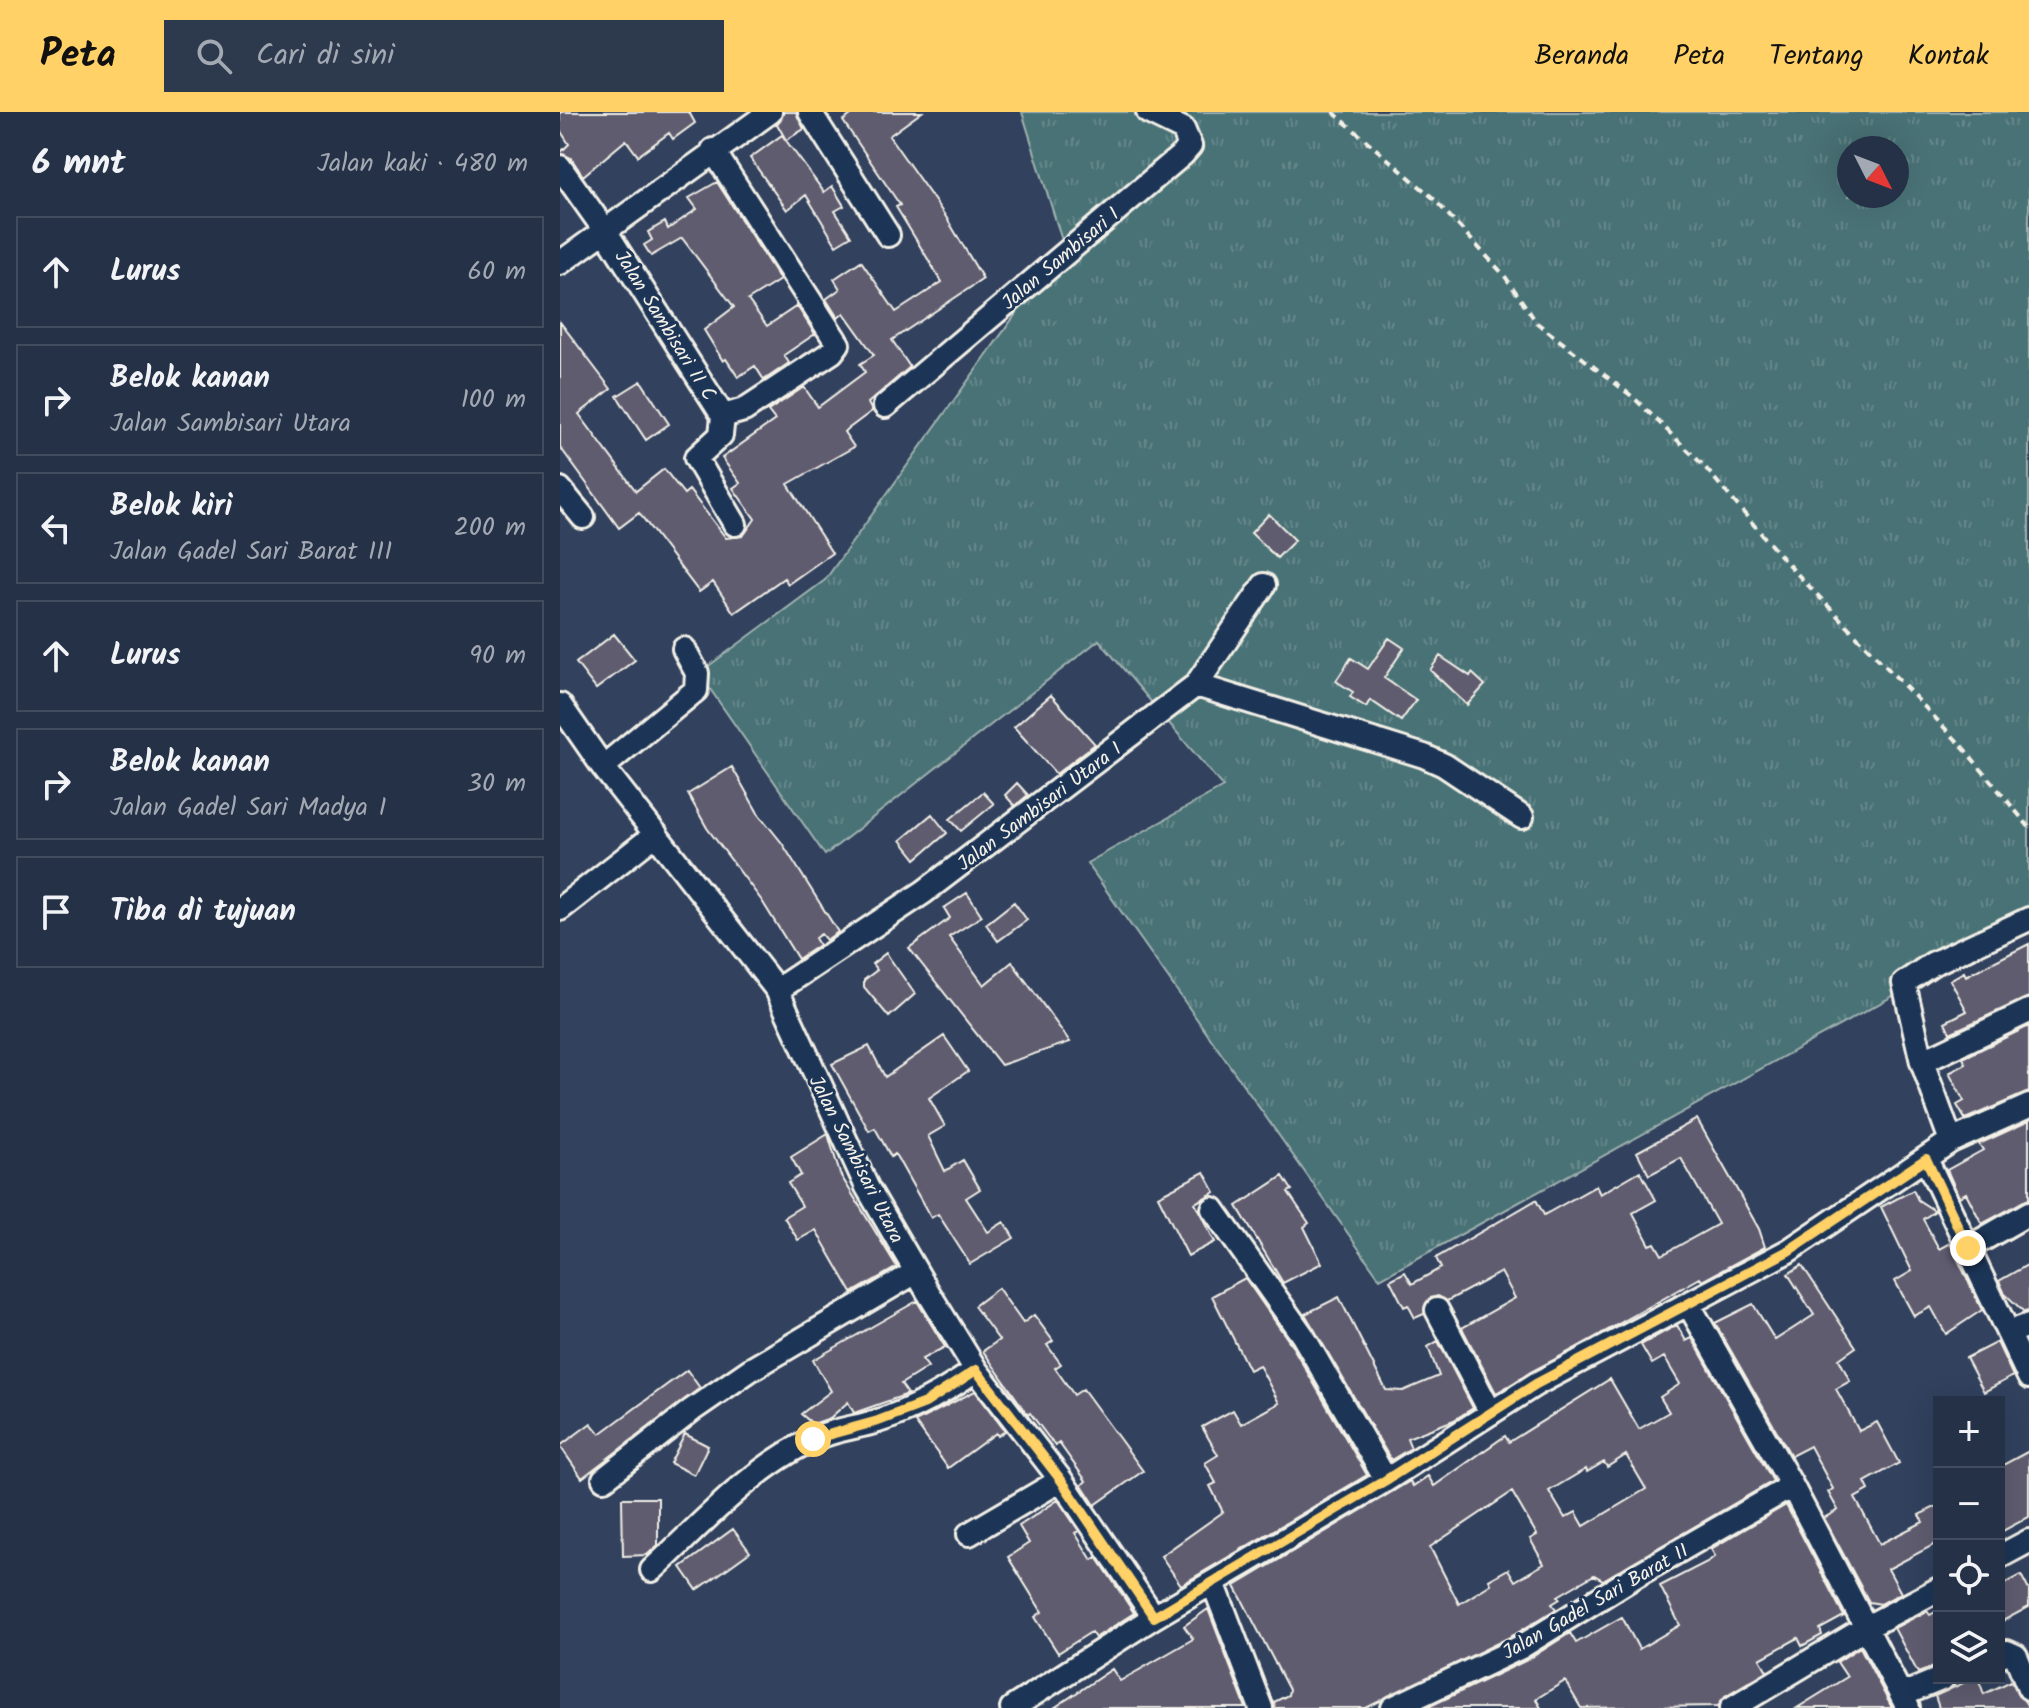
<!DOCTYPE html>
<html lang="id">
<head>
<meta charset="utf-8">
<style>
	body { margin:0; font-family:Kalam,sans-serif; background:#2d394d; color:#f1f3f6 }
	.controls { position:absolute; right:24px; bottom:24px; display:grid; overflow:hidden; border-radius:0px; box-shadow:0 8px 32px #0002 }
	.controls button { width:72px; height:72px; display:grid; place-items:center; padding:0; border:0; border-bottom:2px solid #424c5f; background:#253146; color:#f1f3f6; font:40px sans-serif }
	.compass { position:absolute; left:1277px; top:24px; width:72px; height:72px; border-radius:50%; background:#253146; box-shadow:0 8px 32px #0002; rotate:132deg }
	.stop { position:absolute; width:24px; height:24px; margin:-18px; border:6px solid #ffd166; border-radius:50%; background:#fff }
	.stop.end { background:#ffd166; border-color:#fff; box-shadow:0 2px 8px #0008 }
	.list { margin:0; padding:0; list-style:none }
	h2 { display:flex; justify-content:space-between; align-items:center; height:104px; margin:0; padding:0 32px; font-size:34px }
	h2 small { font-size:26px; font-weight:400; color:#a3a9b3 }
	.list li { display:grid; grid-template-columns:52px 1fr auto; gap:24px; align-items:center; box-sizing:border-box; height:112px; margin:0 16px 16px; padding:0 16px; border:2px solid #424c5f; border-radius:0px }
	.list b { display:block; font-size:30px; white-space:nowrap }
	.list p { margin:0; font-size:26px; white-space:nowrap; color:#a3a9b3 }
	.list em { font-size:26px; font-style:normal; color:#a3a9b3 }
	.icon { flex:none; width:44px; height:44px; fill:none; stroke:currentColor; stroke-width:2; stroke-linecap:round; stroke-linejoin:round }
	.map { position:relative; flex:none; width:1469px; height:1596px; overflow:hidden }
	header { display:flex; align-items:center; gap:48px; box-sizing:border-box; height:112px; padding:0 40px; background:#ffd166; color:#111 }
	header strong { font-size:38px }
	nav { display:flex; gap:44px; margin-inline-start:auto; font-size:28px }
	.search { width:560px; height:72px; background:#2d394d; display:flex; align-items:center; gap:20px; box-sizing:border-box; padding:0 28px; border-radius:0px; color:#a3a9b3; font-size:30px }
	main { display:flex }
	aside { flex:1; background:#253146 }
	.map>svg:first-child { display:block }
	.grass { fill:url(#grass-tufts); stroke:#9fb2af; stroke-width:2; fill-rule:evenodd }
	.building { fill:#605c70; stroke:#f4f1e8; stroke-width:2; fill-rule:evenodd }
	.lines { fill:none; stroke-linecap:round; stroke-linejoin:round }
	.minor-casing { stroke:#f4f1e8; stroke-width:28 }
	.path { stroke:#f4f1e8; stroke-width:4; stroke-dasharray:8 6; stroke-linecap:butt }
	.minor { stroke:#1d3557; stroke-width:22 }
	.route { stroke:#ffd166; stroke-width:10 }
	.labels { text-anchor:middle; stroke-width:6; stroke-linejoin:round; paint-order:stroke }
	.street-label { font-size:20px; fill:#f4f1e8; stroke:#1d3557 }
</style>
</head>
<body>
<header>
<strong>Peta</strong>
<div class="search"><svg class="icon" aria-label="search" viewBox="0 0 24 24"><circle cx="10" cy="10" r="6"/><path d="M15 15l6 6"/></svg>Cari di sini</div>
<nav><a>Beranda</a><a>Peta</a><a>Tentang</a><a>Kontak</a></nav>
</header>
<main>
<aside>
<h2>6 mnt<small>Jalan kaki · 480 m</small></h2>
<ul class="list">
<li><svg class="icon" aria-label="ahead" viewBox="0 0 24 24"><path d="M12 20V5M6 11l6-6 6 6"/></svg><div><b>Lurus</b></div><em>60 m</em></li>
<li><svg class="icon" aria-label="right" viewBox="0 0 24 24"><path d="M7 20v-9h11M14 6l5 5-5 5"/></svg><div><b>Belok kanan</b><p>Jalan Sambisari Utara</p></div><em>100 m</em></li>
<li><svg class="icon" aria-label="left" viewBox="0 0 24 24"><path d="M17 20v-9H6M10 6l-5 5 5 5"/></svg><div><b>Belok kiri</b><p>Jalan Gadel Sari Barat III</p></div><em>200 m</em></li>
<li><svg class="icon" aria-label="ahead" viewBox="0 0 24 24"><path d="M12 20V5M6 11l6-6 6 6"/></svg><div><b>Lurus</b></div><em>90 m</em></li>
<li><svg class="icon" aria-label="right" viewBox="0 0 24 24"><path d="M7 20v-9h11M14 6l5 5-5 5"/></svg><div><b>Belok kanan</b><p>Jalan Gadel Sari Madya I</p></div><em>30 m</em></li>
<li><svg class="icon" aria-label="arrive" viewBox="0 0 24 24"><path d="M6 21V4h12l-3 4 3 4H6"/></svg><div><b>Tiba di tujuan</b></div></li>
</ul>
</aside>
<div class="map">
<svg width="1469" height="1596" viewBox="0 0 1469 1596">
	<defs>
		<pattern id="grass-tufts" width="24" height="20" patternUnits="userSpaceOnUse" patternTransform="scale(2)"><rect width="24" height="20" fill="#4a7276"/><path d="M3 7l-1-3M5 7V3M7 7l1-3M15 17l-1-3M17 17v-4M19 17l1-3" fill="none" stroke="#65878a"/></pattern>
	</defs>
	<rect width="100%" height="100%" fill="#31415e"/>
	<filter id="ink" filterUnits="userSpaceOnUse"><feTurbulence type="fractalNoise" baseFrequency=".0125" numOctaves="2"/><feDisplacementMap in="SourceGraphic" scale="16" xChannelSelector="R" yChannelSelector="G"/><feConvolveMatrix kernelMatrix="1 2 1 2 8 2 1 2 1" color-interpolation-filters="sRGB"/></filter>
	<g filter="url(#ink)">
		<path class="grass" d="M462,0H1469V809L820,1167L527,751L663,675L539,528L265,743L139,561L265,468L504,135ZM1289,36H1337V84H1289Z"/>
		<path class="building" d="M0,0H129L135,11L113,27L109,21L78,44L66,28L23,64L11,46L0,41L9,32L0,18Z
			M224,0H236L244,17L226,28L217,12Z
			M295,0H362L329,24L386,105L423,167L332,228L350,255L308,291L312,299L284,320L294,335L228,372L272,441L228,472L224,466L174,501L153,470L139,480L79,401L59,416L0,335V210L51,277L19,302L76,379L104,357L124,382L129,378L166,426L183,424L195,407L173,376L180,371L162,346L215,308L208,299L244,275L258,295L305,260L300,252L314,243L284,201L278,206L266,187L280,177L274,167L301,149L336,200L382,170L336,95L340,93L283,9Z
			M222,23L264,80L272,74L284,94L275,99L291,124L276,133L246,83L227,98L190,46Z
			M157,70L220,168L188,188L207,214L237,194L255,222L224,243L229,251L204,268L195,254L178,265L166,247L163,249L144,218L174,195L122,126L91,144L84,133L92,128L88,120L105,110L108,117L137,97L129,86Z
			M81,269L109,312L86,328L57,284Z
			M709,402L735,428L717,446L691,421Z
			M54,522L75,548L36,577L16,551Z
			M829,526L844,536L824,566L856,588L841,609L810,588L806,595L790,585L793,580L776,569L791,546L808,557Z
			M880,544L910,564L912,561L925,573L907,593L870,558Z
			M491,583L535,632L496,662L454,615Z
			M172,655L198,701L222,731L278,820L266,828L261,822L255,826L259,833L238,847L202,789L147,716L128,682Z
			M457,671L468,683L455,694L445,683Z
			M423,680L434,692L401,719L390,707Z
			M372,702L387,721L356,747L341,728Z
			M407,781L422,804L389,825L424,873L452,850L510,930L441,953L349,836L390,806L384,796Z
			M454,790L467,808L438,829L426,812Z
			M1469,832V885L1390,921L1385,910L1407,899L1390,868L1404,860L1406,864Z
			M326,841L355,882L329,905L304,875V868L317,858L312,852Z
			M1469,914V980L1405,1007L1397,993L1404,989L1389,961L1406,952L1403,946Z
			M384,924L408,959L369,986L385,1014L368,1024L385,1059L403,1048L420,1077L406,1086L428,1120L444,1110L454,1126L410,1152L378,1102L371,1106L335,1042L331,1045L315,1016L309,1019L272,952L309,934L325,965Z
			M1137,1007L1199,1117L1205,1135L1142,1169L1140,1166L936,1281L902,1216L955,1186L941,1160L887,1189L878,1184L870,1186L864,1202L855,1206L848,1193L844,1195L830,1168L845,1160L852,1172L881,1156L876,1146L976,1088L984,1103L1036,1074L1040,1082L1080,1059L1096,1088L1073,1101L1090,1133L1095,1131L1102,1143L1158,1112L1121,1046L1089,1063L1077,1040Z
			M1469,1009V1087L1422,1112L1406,1081L1399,1085L1387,1058L1423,1038L1419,1032Z
			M268,1022L280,1062L337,1155L292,1181L256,1118L238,1128L224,1105L242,1094L228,1071L241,1063L231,1045Z
			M644,1060L655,1080L635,1091L655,1130L628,1144L598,1084Z
			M723,1064L732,1078L728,1080L749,1111L744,1115L762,1151L723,1171L677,1094Z
			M1353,1078L1358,1088L1375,1099L1363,1107L1379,1137L1390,1131L1422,1198L1386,1222L1371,1195L1354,1204L1335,1169L1352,1159L1321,1095Z
			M1469,1152V1199L1464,1200L1445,1182L1439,1169Z
			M1242,1153L1296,1235L1279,1247L1290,1269L1276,1277L1299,1319L1317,1310L1339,1351L1305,1370L1309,1378L1295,1386L1320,1432L1363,1410L1359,1403L1379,1393V1440L1375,1432L1328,1457L1341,1481L1321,1492L1309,1490L1264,1406L1278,1398L1268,1380L1273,1377L1250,1334L1231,1344L1155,1211L1193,1192L1215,1228L1254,1203L1228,1162Z
			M685,1166L731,1232L807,1363L621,1473L601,1444L663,1400L650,1374L656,1371L645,1351L658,1343L642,1315L673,1298L681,1312L719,1291L699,1253L689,1258L652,1184Z
			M438,1176L463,1211L474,1203L493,1229L487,1233L501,1252L495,1256L514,1283L523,1277L583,1359L535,1393L522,1373L526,1369L499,1331L495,1334L470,1301L468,1303L423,1239L439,1228L414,1194Z
			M779,1185L826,1278L843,1279L879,1264L868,1235L878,1229L913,1296L894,1308L847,1326L851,1336L831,1348L745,1202Z
			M357,1189L385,1235L362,1247L368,1255L341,1272L348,1282L294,1301L288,1290L270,1306L253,1312L241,1302L271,1279L253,1248Z
			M1117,1213L1126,1229L1132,1226L1213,1369L1043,1468L1034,1463L1020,1471L998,1484L1000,1487L992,1492L996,1497L954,1523L806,1596H715L714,1590L728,1583L729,1578L675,1474L850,1369L853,1374L868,1364L874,1374L945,1324L949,1330L1050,1267L1079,1317L1109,1300L1100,1285L1120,1272L1104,1245L1092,1252L1081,1233ZM1066,1343L1086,1377L1024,1414L1016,1400L1005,1406L989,1379L1026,1357L1027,1360L1044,1350L1047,1355ZM952,1380L977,1423L970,1427L984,1452L955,1469L948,1457L929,1468L931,1472L899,1492L870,1435Z
			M1437,1230L1453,1264L1424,1280L1406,1246Z
			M127,1258L140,1276L22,1366L0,1334L31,1311L40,1322Z
			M415,1279L445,1319L438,1324L436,1321L388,1356L355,1310Z
			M125,1322L148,1334L134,1363L110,1351Z
			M1469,1339V1405L1439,1421V1355Z
			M62,1386H98V1433L87,1443L63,1444Z
			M498,1388L519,1419L515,1421L532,1448L537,1445L574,1501L535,1526L531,1520L498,1541L475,1505L482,1500L448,1445L469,1431L459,1414Z
			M1226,1393L1284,1504L1260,1517L1262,1523L1242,1534L1238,1526L1200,1547L1207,1559L1165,1584L1158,1594L1021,1596L1005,1569L976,1587L981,1596H866L967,1548L1010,1521L1016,1531L1062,1505L1079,1537L1120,1513L1100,1474L1149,1449L1155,1444L1151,1437Z
			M173,1417L190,1440L137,1478L121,1455Z
			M1461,1463L1469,1478V1495L1439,1511V1475Z
			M648,1497L686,1596H494L552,1557L560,1569L633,1527L624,1514Z
			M1379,1498V1553L1358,1561L1334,1516L1367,1499L1370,1503Z
			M1300,1535L1332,1596H1237L1287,1565L1277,1550Z
			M1414,1566H1418L1424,1582L1451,1569L1469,1596H1379L1375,1584Z"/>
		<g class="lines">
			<g class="minor-casing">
				<path id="minor" d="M250,0L328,123
					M153,38L278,232L272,240L184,298L163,304
					M0,55L46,120L163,304L161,323L136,346L175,412
					M0,151L210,0
					M325,294L623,42L630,34L623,17L588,0
					M0,377L23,405
					M636,573L864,644L884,653L962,705
					M0,593L43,655L217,878L307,1075L368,1180L416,1258L501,1368L594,1505
					M43,655L136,578L137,561L124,537
					M0,797L96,722
					M217,878L364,780L636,573L704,473
					M1362,950L1469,899
					M1391,1029L1469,994
					M1366,1047L1469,1265
					M653,1097L743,1224L826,1368
					M1408,1136L1469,1101
					M1129,1193L1232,1374L1348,1596
					M877,1198L931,1301
					M1448,1221L1469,1213
					M44,1367L132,1298L190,1258L356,1160
					M409,1422L501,1368
					M1439,1445L1469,1429
					M92,1458C141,1413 192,1355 254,1327C275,1317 296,1316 318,1309C354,1298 385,1279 416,1258
					M654,1473L701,1596
					M1439,1544L1447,1540L1456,1544L1469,1576
					M1342,1583L1383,1566
					M452,1596L594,1505L826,1368L976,1272L1228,1139L1391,1029L1362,950L1344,871L1372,852L1469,807
					M833,1596L961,1535L1077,1463L1232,1374
					M1172,1596L1307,1515L1379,1477"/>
			</g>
			<path class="path" d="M773,0L872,85L944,163L977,211L1073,285L1143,353L1222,446L1401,633L1469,715"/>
			<use href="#minor" class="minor"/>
		</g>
	</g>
	<g class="lines" filter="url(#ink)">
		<path class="route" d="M253,1327L318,1309L365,1291L416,1258L501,1368L594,1505L826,1368L976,1272L1228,1139L1366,1047L1408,1136"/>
	</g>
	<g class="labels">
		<g class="street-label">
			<text transform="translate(500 146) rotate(-40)" y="7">Jalan Sambisari I</text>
			<text transform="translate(106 213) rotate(58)" y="7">Jalan Sambisari II C</text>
			<text transform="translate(479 694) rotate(-37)" y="7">Jalan Sambisari Utara I</text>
			<text transform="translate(297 1047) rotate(63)" y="7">Jalan Sambisari Utara</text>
			<text transform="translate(1035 1489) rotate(-30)" y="7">Jalan Gadel Sari Barat II</text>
		</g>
	</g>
</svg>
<div class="controls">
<button>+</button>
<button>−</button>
<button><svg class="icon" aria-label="locate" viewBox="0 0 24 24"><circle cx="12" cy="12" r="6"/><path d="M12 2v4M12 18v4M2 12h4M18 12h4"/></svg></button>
<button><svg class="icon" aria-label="layers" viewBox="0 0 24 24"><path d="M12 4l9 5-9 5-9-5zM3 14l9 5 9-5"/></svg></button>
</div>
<svg class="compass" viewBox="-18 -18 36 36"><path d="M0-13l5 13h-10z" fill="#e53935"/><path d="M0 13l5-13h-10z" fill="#a3a9b3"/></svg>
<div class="stop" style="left:253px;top:1327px"></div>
<div class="stop end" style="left:1408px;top:1136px"></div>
</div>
</main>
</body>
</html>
